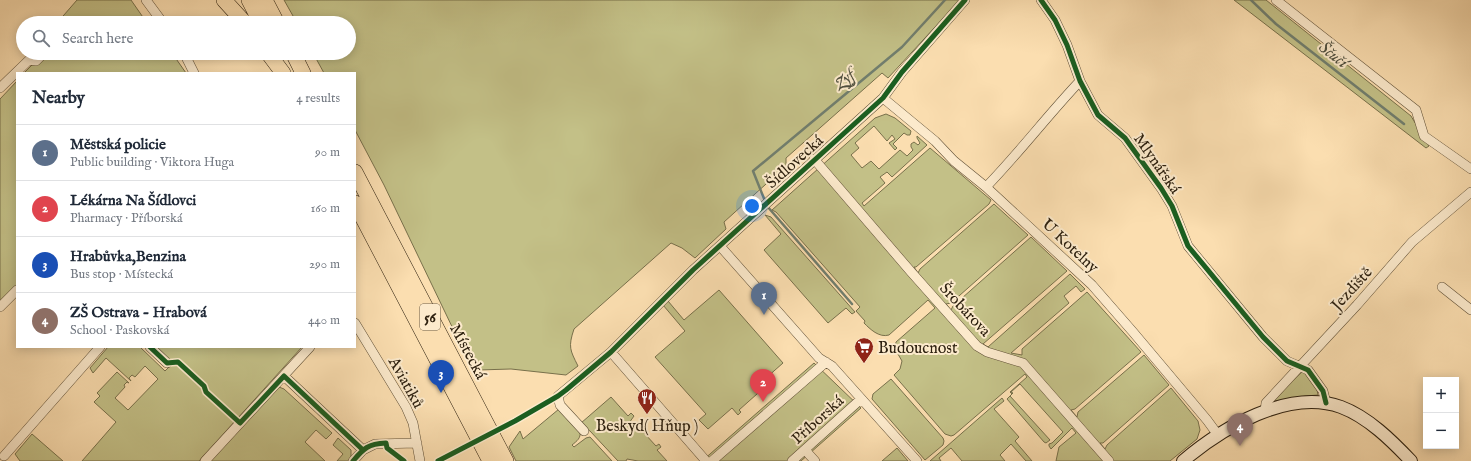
<!DOCTYPE html>
<html lang="en">
<head>
<meta charset="utf-8">
<style>
	body { margin:0; font-family:"IM FELL English",serif; background:#f6f6f7; color:#1f2937 }
	.controls { position:absolute; right:12px; bottom:12px; display:grid; overflow:hidden; border-radius:0px; box-shadow:0 2px 10px #0003 }
	.controls button { width:36px; height:36px; display:grid; place-items:center; padding:0; border:0; border-bottom:1px solid #e0e1e3; background:#fff; color:#1f2937; font:20px sans-serif }
	.you { position:absolute; left:752px; top:206px; width:14px; height:14px; margin:-10px; border:3px solid #fff; border-radius:50%; background:#1a73e8; box-shadow:0 0 0 6px #1a73e833 }
	.badge { display:grid; place-items:center; width:26px; height:26px; border-radius:50%; background:#d93025; color:#fff; font-size:13px; font-weight:700 }
	.pin { position:absolute; translate:-50% -33px; filter:drop-shadow(0 1px 2px #0008) }
	.pin::after { content:''; position:absolute; top:21px; width:14px; height:12px; background:inherit; clip-path:polygon(0 0,100% 0,50% 100%) }
	.list { margin:0; padding:0; list-style:none }
	h2 { display:flex; justify-content:space-between; align-items:center; height:52px; margin:0; padding:0 16px; font-size:17px }
	h2 small { font-size:13px; font-weight:400; color:#747a83 }
	.list li { display:grid; grid-template-columns:26px 1fr auto; gap:12px; align-items:center; box-sizing:border-box; height:56px; padding:0 16px; border-top:1px solid #e0e1e3 }
	.list b { display:block; font-size:15px; white-space:nowrap }
	.list p { margin:0; font-size:13px; white-space:nowrap; color:#747a83 }
	.list em { font-size:13px; font-style:normal; color:#747a83 }
	.icon { flex:none; width:22px; height:22px; fill:none; stroke:currentColor; stroke-width:2; stroke-linecap:round; stroke-linejoin:round }
	.map { position:relative; flex:none; width:1471px; height:461px; overflow:hidden }
	.search { position:absolute; background:#fff; box-shadow:0 2px 10px #0003; left:16px; top:16px; width:340px; height:44px; display:flex; align-items:center; gap:10px; box-sizing:border-box; padding:0 14px; border-radius:22px; color:#747a83; font-size:15px }
	.panel { position:absolute; background:#fff; box-shadow:0 2px 10px #0003; left:16px; top:72px; width:340px; height:276px; border-radius:0px }
	.map>svg:first-child { display:block }
	.green { fill:#c3c087; stroke:#78704b }
	.lines { fill:none; stroke-linecap:round; stroke-linejoin:round }
	.stream { stroke:#717e6e; stroke-width:2.5 }
	.minor-casing { stroke:#605037; stroke-width:10 }
	.secondary-casing { stroke:#2d200f; stroke-width:14 }
	.trunk-casing { stroke:#2d200f; stroke-width:16 }
	.minor { stroke:#fceacc; stroke-width:9 }
	.secondary { stroke:#fceacc; stroke-width:12 }
	.trunk { stroke:#fbdeb0; stroke-width:15 }
	.cycleway-casing { stroke:#fceacc; stroke-width:8 }
	.cycleway { stroke:#1b5e20; stroke-width:5 }
	.labels { text-anchor:middle; stroke-width:4; stroke-linejoin:round; paint-order:stroke }
	.shield { fill:#fceacc; stroke:#6b5d48; stroke-width:1 }
	.shield-label { font-size:15px; font-weight:bold; fill:#2d200f }
	.street-label { font-size:16px; fill:#2d200f; stroke:#fceacc }
	.poi-label { font-size:16px; fill:#2d200f; stroke:#fceacc; text-anchor:start }
	.water-label { font-size:17px; font-style:italic; fill:#4f4f3f; stroke:#fceacc }
</style>
</head>
<body>
<div class="map">
<svg width="1471" height="461" viewBox="0 0 1471 461">
	<rect width="100%" height="100%" fill="#fbdeb0"/>
	<filter id="stains"><feTurbulence type="fractalNoise" baseFrequency=".005" numOctaves="4"/><feColorMatrix values="0 0 0 0 .2 0 0 0 0 .09 0 0 0 0 .02 0 0 0 .5 -.17"/></filter>
	<radialGradient id="worn" r=".72"><stop offset=".6" stop-color="#630" stop-opacity="0"/><stop offset="1" stop-color="#630" stop-opacity=".3"/></radialGradient>
	<path class="green" d="M77,0H131L147,23H57Z
		M284,0H960L888,78L882,73L786,158V166L724,222L726,229L695,258L682,248L671,243L574,329C568,347 570,350 578,366L566,375L511,369L478,370L456,335L384,185L355,130V73H324L313,53H349V23H297Z
		M1234,0H1266L1411,116L1429,146L1426,148Z
		M34,53H172L186,73H24L39,58Z
		M17,81V286L0,304V99Z
		M886,114L895,118L911,131L910,135H907L904,133L893,144L897,148L895,150L889,143L895,139L892,135L887,141L874,126L855,143L859,148L851,155L862,168L871,161L879,169L900,150L907,156L913,150L911,147V144L914,142L918,145L920,143L917,138V136L927,145L892,177L887,172L880,177L885,183L862,203L864,206L930,148L991,200L989,204L916,267H914L918,273L920,269L994,204L1028,235L951,303L946,304L951,310L953,306L1031,237L1067,271L983,344L988,347L1070,274L1085,289L1081,292L1076,286L1064,296L1069,303L1011,353L1022,355V349L1087,292L1141,352L1075,409L1071,410L1077,417L1078,412L1144,355L1169,385L1103,443H1100L1105,449L1107,445L1171,388L1198,421L1200,430L1197,439L1170,461H1056L1059,447L1076,433L1072,428L1051,449L1049,446V444L1052,443L1063,432L1020,384L1011,392L1013,393L1010,396L1050,440L1046,443L1044,442L1007,399L1012,394L1010,392L1027,377L1025,374L954,435L951,436L945,434L894,375L900,369L902,361L895,349L896,342L935,308L928,300L889,335C879,338 870,329 864,323L865,321L856,311L860,307L776,212L772,210L875,118Z
		M765,215L771,217L855,312L852,314L846,308L828,323L764,250L781,234Z
		M719,290L783,363L766,378L772,385L768,388L766,386L739,410L741,412L738,415L732,408L708,429L699,420L706,414L655,357L685,331L663,305L668,301L684,320Z
		M108,347H140L165,371L172,364L155,347H302L199,461H82L116,422L94,402L100,396L97,393L117,372L129,383L127,382L124,385L125,387L115,398L128,410L158,379L145,366L135,377L132,375L129,378L131,381L106,358L93,373L90,368Z
		M814,363L861,408L801,461H702Z
		M1303,371C1310,378 1317,386 1318,395L1305,396L1280,402L1275,400L1291,382Z
		M891,379L943,438L944,441L943,445L925,460L872,399L873,394Z
		M279,387L284,389L332,433L326,439L316,430L305,442L325,461H210Z
		M611,397L628,416L631,413L634,416L629,423L631,425L634,422L656,446L659,444L661,447L657,450L667,461H638L627,459L626,461H618L590,431L582,426L581,423Z
		M1002,398L1004,401L994,409L1019,437L1015,441L1032,461H1026L1011,444L1000,455L1005,461H962L951,448L939,458L941,461H930Z
		M559,409L580,432C581,438 577,441 572,445L574,447L586,438L590,437L612,461H516L509,447L520,431L523,439Z
		M32,434L63,461H20L15,454Z
		M338,438L351,450V457L348,461H337L343,454L333,445Z
		M897,448L908,461H882Z"/>
	<g class="lines">
		<path class="stream" d="M1251,0L1276,24L1404,124
			M765,201L753,171L902,47L945,0
			M767,206L852,304"/>
		<g class="minor-casing">
			<path id="minor" d="M146,0L163,23
				M1041,0L1055,20L1067,45L1080,81L1098,115L1125,138L1161,188L1172,206L1188,246L1263,337L1287,361L1308,370L1323,391L1326,403
				M1276,0L1416,110L1424,136L1471,169
				M184,53L194,73
				M0,88L29,60L36,61L44,53
				M883,98L935,141L954,161L986,187L1092,285L1133,332L1207,420L1218,435
				M814,159L912,273L977,346L987,352L1023,363L1109,461
				M986,187C1019,153 1047,116 1080,81
				M720,246L819,358L832,366L917,461
				M1442,287L1471,310
				M0,307L17,290
				M355,323L406,407L413,423L420,461
				M150,347L167,363
				M611,352L706,461
				M284,376L363,450
				M1265,411L1266,403L1357,305L1412,242L1471,192
				M584,431L560,405L558,396L611,352L693,270L883,98L902,72L965,0
				M805,450L815,461
				M4,456L100,347
				M205,461L310,347
				M353,461L363,450L375,444L417,443
				M712,461L826,362
				M792,461L861,399"/>
		</g>
		<g class="secondary-casing">
			<path id="secondary" d="M1183,461C1222,428 1288,388 1341,407C1368,417 1392,441 1411,461"/>
		</g>
		<g class="trunk-casing">
			<path id="trunk" d="M224,0L245,23
				M249,0L261,23
				M265,0L277,23
				M268,53L283,73
				M293,53L303,73
				M355,172L506,461
				M355,203L490,461"/>
		</g>
		<use href="#minor" class="minor"/>
		<use href="#secondary" class="secondary"/>
		<use href="#trunk" class="trunk"/>
		<g class="cycleway-casing">
			<path id="cycleway" d="M1041,0L1055,20L1067,45L1080,81L1098,115L1125,138L1161,188L1172,206L1188,246L1263,337L1287,361L1308,370L1323,391L1326,403
				M150,347L167,363L178,362L204,386L206,392L240,423L284,376L363,450
				M353,461C364,448 368,444 386,443L387,448L404,461
				M438,461L515,421L558,396L566,390L611,352L693,270L883,98L902,72L965,0"/>
		</g>
		<use href="#cycleway" class="cycleway"/>
	</g>
	<defs>
		<g id="supermarket-pin" transform="scale(1)"><path d="M0 17L-7.5 6A9.5 9.5 0 1 1 7.5 6Z" fill="#8f2418" stroke="#fceacc"/><path d="M-6-5.5h2.5l.6 2H6L4.5 2H-2.5L-4.4-4H-6ZM-1.5 3.2a1.3 1.3 0 1 0 .1 0ZM3 3.2a1.3 1.3 0 1 0 .1 0Z" fill="#fff"/></g>
		<g id="restaurant-pin" transform="scale(1)"><path d="M0 17L-7.5 6A9.5 9.5 0 1 1 7.5 6Z" fill="#8f2418" stroke="#fceacc"/><path d="M-5-6h1v4h1v-4h1v4h1v-4h1v5L-1.5 .5V6h-2V.5L-5-1ZM5-6V6H3V1.5H1.5Q1.5-4 5-6Z" fill="#fff"/></g>
	</defs>
	<g fill-rule="evenodd">
		<use href="#supermarket-pin" x="864" y="347"/>
		<use href="#restaurant-pin" x="647" y="398"/>
	</g>
	<g class="labels">
		<rect class="shield" x="420" y="304" width="20" height="26" rx="3"/>
		<g class="shield-label">
			<text x="430" y="322">56</text>
		</g>
		<g class="street-label">
			<text transform="translate(794 161) rotate(-42)" y="6">Šídlovecká</text>
			<text transform="translate(1158 163) rotate(55)" y="6">Mlynářská</text>
			<text transform="translate(1071 245) rotate(43)" y="6">U Kotelny</text>
			<text transform="translate(1351 288) rotate(-48)" y="6">Jezdiště</text>
			<text transform="translate(966 309) rotate(47)" y="6">Šrobárova</text>
			<text transform="translate(469 351) rotate(62)" y="6">Místecká</text>
			<text transform="translate(407 382) rotate(61)" y="6">Aviatiků</text>
			<text transform="translate(817 419) rotate(-42)" y="6">Příborská</text>
		</g>
		<g class="poi-label">
			<text x="878" y="353">Budoucnost</text>
			<text x="647" y="431" text-anchor="middle">Beskyd( Hňup )</text>
		</g>
		<g class="water-label">
			<text transform="translate(1334 54) rotate(38)" y="6">Ščučí</text>
			<text transform="translate(844 79) rotate(-40)" y="6">Zyf</text>
		</g>
	</g>
	<rect width="100%" height="100%" filter="url(#stains)"/>
	<rect width="100%" height="100%" fill="url(#worn)"/>
</svg>
<div class="controls">
<button>+</button>
<button>−</button>
</div>
<div class="you"></div>
<div class="pin badge" style="left:764px;top:315px;background:#5c6f8a">1</div>
<div class="pin badge" style="left:763px;top:402px;background:#e0444e">2</div>
<div class="pin badge" style="left:441px;top:393px;background:#1a4fb4">3</div>
<div class="pin badge" style="left:1240px;top:446px;background:#8d6e63">4</div>
<div class="search"><svg class="icon" aria-label="search" viewBox="0 0 24 24"><circle cx="10" cy="10" r="6"/><path d="M15 15l6 6"/></svg>Search here</div>
<section class="panel">
<h2>Nearby<small>4 results</small></h2>
<ul class="list">
<li><span class="badge" style="background:#5c6f8a">1</span><div><b>Městská policie</b><p>Public building · Viktora Huga</p></div><em>90 m</em></li>
<li><span class="badge" style="background:#e0444e">2</span><div><b>Lékárna Na Šídlovci</b><p>Pharmacy · Příborská</p></div><em>160 m</em></li>
<li><span class="badge" style="background:#1a4fb4">3</span><div><b>Hrabůvka,Benzina</b><p>Bus stop · Místecká</p></div><em>290 m</em></li>
<li><span class="badge" style="background:#8d6e63">4</span><div><b>ZŠ Ostrava - Hrabová</b><p>School · Paskovská</p></div><em>440 m</em></li>
</ul>
</section>
</div>
</body>
</html>
